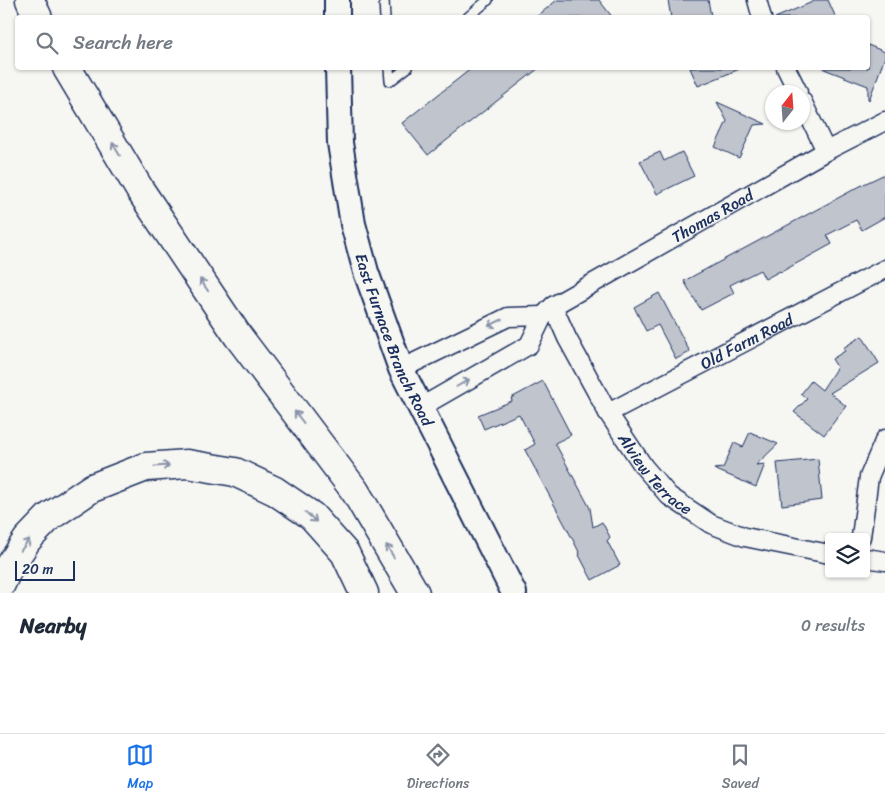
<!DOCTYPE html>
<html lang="en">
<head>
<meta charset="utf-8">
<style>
	body { margin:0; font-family:Sriracha,sans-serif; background:#f6f6f7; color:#1f2937 }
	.controls { position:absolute; right:15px; bottom:15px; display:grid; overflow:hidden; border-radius:5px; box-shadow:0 1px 4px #0004 }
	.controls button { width:45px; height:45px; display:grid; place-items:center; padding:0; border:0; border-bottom:1px solid #e0e1e3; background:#fff; color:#1f2937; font:25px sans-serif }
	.compass { position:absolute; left:765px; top:85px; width:45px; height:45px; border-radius:50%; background:#fff; box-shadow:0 1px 4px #0004; rotate:17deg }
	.scale { position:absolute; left:15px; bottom:12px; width:60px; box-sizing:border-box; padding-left:5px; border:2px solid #1b2f5e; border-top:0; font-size:14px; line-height:18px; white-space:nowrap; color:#1b2f5e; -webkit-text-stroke:4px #f6f6f2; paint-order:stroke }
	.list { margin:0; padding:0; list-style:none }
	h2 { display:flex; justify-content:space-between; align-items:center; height:65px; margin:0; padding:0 20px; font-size:21px }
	h2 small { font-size:16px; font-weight:400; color:#747a83 }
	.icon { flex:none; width:28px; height:28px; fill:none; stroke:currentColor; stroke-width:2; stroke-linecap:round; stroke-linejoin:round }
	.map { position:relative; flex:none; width:885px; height:593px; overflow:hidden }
	.search { position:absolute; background:#fff; box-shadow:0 1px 4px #0004; left:15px; right:15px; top:15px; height:55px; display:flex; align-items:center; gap:12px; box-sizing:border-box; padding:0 18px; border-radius:5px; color:#747a83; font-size:19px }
	.sheet { height:140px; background:#fff }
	nav { display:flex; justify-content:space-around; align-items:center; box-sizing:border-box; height:70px; border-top:1px solid #e0e1e3; background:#fff; font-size:14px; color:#747a83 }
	nav a { display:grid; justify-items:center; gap:2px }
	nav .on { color:#1a73e8 }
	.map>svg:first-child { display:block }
	.building { fill:#c0c4cd; stroke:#1b2f5e }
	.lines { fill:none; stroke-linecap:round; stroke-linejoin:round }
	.lane-casing { stroke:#1b2f5e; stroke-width:12 }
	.street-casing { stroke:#1b2f5e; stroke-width:21 }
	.secondary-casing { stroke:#1b2f5e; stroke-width:28 }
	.highway-casing { stroke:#1b2f5e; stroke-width:31 }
	.lane { stroke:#f6f6f2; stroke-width:9 }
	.street { stroke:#f6f6f2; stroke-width:18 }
	.secondary { stroke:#f6f6f2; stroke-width:24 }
	.highway { stroke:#f6f6f2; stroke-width:28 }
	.oneway { stroke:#8892a8 }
	.labels { text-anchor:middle; stroke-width:4; stroke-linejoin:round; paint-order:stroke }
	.street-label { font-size:16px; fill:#1b2f5e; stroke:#f6f6f2 }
</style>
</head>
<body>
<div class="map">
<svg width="885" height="593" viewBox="0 0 885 593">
	<rect width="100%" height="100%" fill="#f6f6f2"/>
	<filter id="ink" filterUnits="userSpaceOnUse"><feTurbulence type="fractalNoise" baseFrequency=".02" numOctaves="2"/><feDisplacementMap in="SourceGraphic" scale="10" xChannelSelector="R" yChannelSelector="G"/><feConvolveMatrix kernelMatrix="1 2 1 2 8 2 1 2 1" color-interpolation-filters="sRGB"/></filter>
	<g filter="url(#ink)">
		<path class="building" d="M557,0H599L613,18H535Z
			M668,0H708L711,16L701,18H671Z
			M817,0H828L836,18H775Z
			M868,45L885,52V57L869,100L868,99V86L824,69V68H868Z
			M472,68H539L428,155L402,123Z
			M690,68H742L698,86Z
			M717,102L766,124L754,125L739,158L715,147L727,121Z
			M660,152L664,161L682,152L694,176L657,194L640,161Z
			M885,174V217L862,230L856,220L827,235L832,244L781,272L780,271L765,279L760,270L730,285L734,293L701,310L684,281L864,184Z
			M659,293L690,352L676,359L658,325L646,331L634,307Z
			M862,336L879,363L830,393L846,406L824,435L794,412L807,399L801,394L811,381L822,390L837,367L832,359L845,351L843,348Z
			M543,381L571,435L555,443L590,508L593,527L602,522L610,537L607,541L620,565L592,580L579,555L580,554L572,538L525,450L535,444L519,414L484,429L478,415L512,401L511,398Z
			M750,432L778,444L756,465L765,464L756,487L714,469L723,468L734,443L743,447Z
			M818,459L822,500L782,505L777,463Z"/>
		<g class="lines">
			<g class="lane-casing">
				<path id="lane" d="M384,0L385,18
					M467,18L488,0
					M389,68L390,81L407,68"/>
			</g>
			<g class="street-casing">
				<g id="street">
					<path d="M757,0L762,18"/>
					<path d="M786,68L798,92"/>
					<path d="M802,101L826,151"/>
					<path id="s1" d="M553,306L567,338L608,413L644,467L669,496L711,524L745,537L829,554"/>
					<path d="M401,369L508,317L543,316"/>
					<path id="s2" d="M421,407L529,345L543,316L553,306L826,151L885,121"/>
					<path id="s3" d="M608,413L885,269"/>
					<path d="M861,537L869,477L885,439"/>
					<path d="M866,558L885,561"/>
				</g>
			</g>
			<g class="secondary-casing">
				<g id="secondary">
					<path d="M337,0V18"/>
					<path id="s4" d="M338,68L340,143L353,224L366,272L401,369L514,593"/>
				</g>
			</g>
			<g class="highway-casing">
				<path id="highway" d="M30,0L38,18
					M67,68L140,190L238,336L355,491L415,593
					M0,586L8,569L27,540L49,517L92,488L146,467L187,464L235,472L275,491L312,516L345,553L364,593"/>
			</g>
			<use href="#lane" class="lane"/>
			<use href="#street" class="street"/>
			<use href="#secondary" class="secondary"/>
			<use href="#highway" class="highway"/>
		</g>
		<defs><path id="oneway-shaft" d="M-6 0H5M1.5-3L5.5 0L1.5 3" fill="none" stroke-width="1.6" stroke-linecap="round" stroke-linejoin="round" transform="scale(1.25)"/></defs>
		<g class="oneway">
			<use href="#oneway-shaft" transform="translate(116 149) rotate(-121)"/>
			<use href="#oneway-shaft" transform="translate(204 285) rotate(-124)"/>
			<use href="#oneway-shaft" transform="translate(495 323) rotate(154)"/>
			<use href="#oneway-shaft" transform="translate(463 383) rotate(-30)"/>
			<use href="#oneway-shaft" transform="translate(299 417) rotate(-127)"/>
			<use href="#oneway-shaft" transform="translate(162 466) rotate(-4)"/>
			<use href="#oneway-shaft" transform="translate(311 517) rotate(41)"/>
			<use href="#oneway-shaft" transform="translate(25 545) rotate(-53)"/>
			<use href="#oneway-shaft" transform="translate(390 551) rotate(-121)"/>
		</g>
	</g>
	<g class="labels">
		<g class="street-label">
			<text dy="6" stroke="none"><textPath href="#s2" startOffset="354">Thomas Road</textPath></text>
			<text dy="6" stroke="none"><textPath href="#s4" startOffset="280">East Furnace Branch Road</textPath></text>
			<text dy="6" stroke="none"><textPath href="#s3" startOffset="156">Old Farm Road</textPath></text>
			<text dy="6" stroke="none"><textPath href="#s1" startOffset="198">Alview Terrace</textPath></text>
		</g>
	</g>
</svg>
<div class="controls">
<button><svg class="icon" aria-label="layers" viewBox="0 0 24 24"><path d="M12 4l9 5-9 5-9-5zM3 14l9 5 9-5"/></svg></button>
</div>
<svg class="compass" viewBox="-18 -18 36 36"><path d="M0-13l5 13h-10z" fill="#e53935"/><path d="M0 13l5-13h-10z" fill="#747a83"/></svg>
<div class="scale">20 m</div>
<div class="search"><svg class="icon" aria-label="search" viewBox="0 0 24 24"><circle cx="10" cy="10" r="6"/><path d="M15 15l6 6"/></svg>Search here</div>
</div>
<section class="sheet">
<h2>Nearby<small>0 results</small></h2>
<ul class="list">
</ul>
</section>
<nav>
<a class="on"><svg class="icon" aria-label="map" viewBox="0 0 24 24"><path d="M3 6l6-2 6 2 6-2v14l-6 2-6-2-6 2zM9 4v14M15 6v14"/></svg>Map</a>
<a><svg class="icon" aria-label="directions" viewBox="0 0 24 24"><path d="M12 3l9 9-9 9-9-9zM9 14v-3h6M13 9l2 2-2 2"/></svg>Directions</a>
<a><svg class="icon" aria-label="saved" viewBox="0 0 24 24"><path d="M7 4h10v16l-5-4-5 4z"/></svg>Saved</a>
</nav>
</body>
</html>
